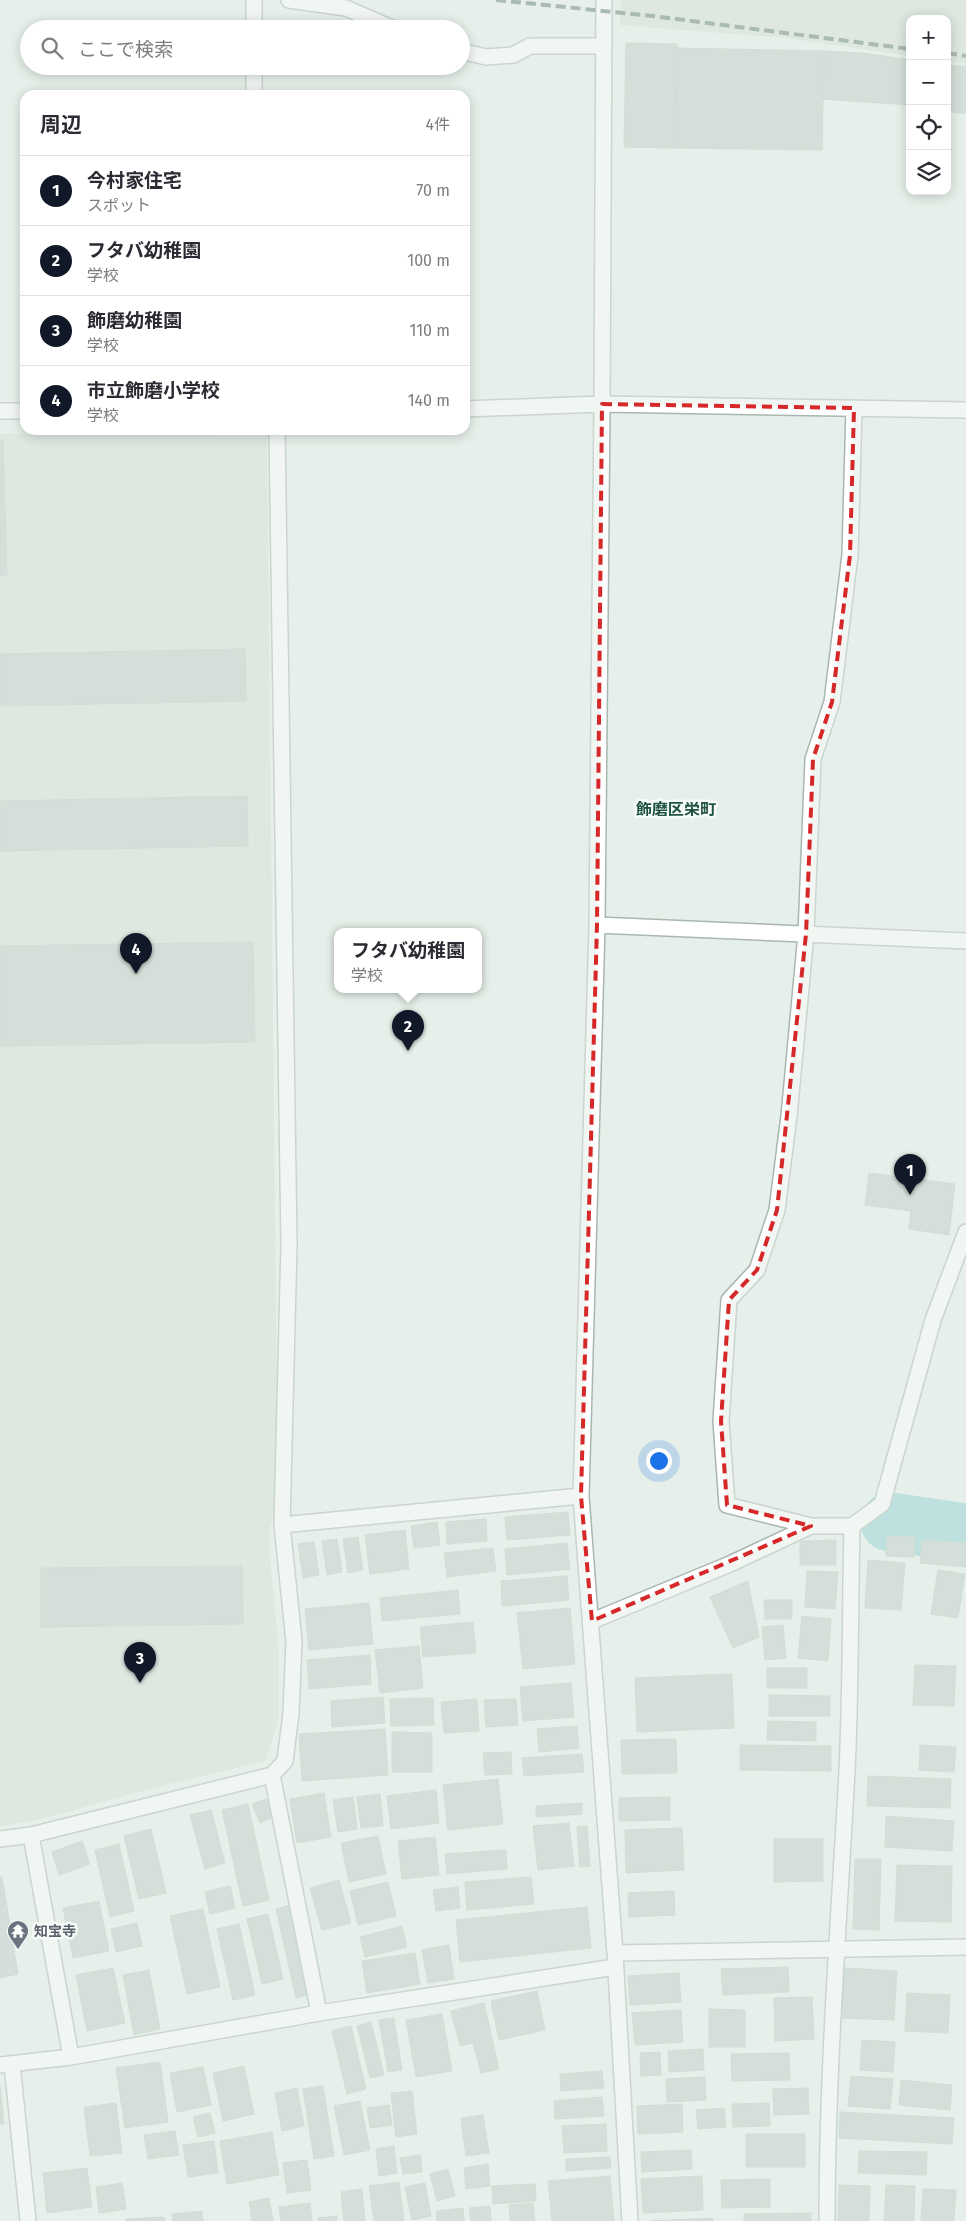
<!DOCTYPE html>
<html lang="ja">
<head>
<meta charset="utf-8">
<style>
	body { margin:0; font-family:"Fira Sans","Noto Sans JP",sans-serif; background:#f2f2f3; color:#2b2b33 }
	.controls { position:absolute; right:15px; top:15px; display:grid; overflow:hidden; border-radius:10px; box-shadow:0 2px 12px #0003 }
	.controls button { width:45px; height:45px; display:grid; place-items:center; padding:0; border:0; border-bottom:1px solid #e1e1e2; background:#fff; color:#2b2b33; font:25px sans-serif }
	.you { position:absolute; left:658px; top:1460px; width:18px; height:18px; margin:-12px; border:4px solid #fff; border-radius:50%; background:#1a73e8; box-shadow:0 0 0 8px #1a73e833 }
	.badge { display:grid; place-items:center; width:32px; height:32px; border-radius:50%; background:#111827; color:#fff; font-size:16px; font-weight:700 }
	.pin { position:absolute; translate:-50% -41px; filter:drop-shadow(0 1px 2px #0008) }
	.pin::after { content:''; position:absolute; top:26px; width:18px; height:15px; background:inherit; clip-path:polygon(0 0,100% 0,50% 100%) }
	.popup { position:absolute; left:334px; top:928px; width:148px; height:65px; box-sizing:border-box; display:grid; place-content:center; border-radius:10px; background:#fff; filter:drop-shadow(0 1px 4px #0005); font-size:16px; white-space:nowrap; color:#7c7c81 }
	.popup b { font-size:19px; color:#2b2b33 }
	.popup::after { content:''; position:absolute; left:50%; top:100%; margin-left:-10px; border:10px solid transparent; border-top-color:#fff }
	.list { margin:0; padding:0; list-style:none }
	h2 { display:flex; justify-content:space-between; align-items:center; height:65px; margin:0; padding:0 20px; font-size:21px }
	h2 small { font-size:16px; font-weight:400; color:#7c7c81 }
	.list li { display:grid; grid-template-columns:32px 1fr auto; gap:15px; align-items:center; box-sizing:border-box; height:70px; padding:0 20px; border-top:1px solid #e1e1e2 }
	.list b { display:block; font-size:19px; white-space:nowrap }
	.list p { margin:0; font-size:16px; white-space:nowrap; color:#7c7c81 }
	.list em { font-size:16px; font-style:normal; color:#7c7c81 }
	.icon { flex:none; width:28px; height:28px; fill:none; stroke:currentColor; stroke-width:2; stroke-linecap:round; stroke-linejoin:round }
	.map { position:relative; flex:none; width:966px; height:2221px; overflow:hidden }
	.search { position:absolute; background:#fff; box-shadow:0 2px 12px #0003; left:20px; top:20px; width:450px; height:55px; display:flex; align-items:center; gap:12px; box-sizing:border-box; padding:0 18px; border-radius:28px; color:#7c7c81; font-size:19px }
	.panel { position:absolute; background:#fff; box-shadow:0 2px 12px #0003; left:20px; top:90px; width:450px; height:345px; border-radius:15px }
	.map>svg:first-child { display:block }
	.built { fill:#d4dfd8 }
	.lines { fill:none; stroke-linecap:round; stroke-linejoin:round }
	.river { stroke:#8ed1d3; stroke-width:59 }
	.building { fill:#beccc5; stroke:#b8c8bf }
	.service-casing { stroke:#a8b7b0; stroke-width:18 }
	.minor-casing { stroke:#a8b7b0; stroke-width:18 }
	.service { stroke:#fff; stroke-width:15 }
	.minor { stroke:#fff; stroke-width:15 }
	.rail { stroke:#5f7c71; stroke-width:4; stroke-dasharray:10 5; stroke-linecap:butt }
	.marked { fill:none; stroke:#d62828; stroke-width:4; stroke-dasharray:10 6; stroke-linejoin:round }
	.labels { text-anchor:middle; stroke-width:5; stroke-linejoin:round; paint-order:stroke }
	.worship-label { font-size:14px; font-weight:bold; fill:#5b616d; stroke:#f7fbf8; text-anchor:start }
	.quarter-label { font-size:16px; font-weight:bold; fill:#1f5441; stroke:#f7fbf8 }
</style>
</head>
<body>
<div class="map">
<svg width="966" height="2221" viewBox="0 0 966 2221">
	<rect width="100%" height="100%" fill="#e6efe9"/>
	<path class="built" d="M621,0H966V63L947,61V19H910V56L786,38L620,25Z
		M0,434L267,436L278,1512L270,1527L269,1548L279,1652V1715L266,1761L164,1785L41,1819L0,1826Z"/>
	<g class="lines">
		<path class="river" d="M890,1522L966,1533"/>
	</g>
	<path class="building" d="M626,43L677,44L675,148L624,147Z
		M677,48L824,51L822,150L675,148Z
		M824,51L863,53L910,60V105L823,99Z
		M947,65L958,66L959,113L947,111Z
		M958,66H966V113H959Z
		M0,441H3L7,575H0Z
		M245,649L246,701L0,706V654Z
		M247,796L248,846L0,851V801Z
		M253,942L255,1042L0,1046V946Z
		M869,1173L955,1184L949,1235L909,1229L911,1211L865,1205Z
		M568,1512L570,1535L507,1540L505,1517Z
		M486,1519L487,1541L447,1544L446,1522Z
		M437,1522L440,1545L414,1548L411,1526Z
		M405,1530L409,1569L370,1574L365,1535Z
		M887,1536L915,1537L914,1557L886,1556Z
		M358,1537L363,1570L348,1573L343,1539Z
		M337,1539L342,1572L327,1575L322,1541Z
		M836,1540V1565H800V1541Z
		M922,1540L966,1543V1567L920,1563Z
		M314,1542L319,1575L303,1578L298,1544Z
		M567,1543L570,1569L507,1575L505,1549Z
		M493,1548L496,1571L447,1577L444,1553Z
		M868,1560L905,1563L901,1610L865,1608Z
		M242,1566L243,1624L41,1627V1568Z
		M938,1570L965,1574L958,1618L931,1614Z
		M807,1571L838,1572L835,1609L805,1607Z
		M567,1576L569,1600L502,1606L501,1581Z
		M748,1581L759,1637L733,1648L710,1597Z
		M458,1590L460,1614L382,1621L380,1598Z
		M764,1600H792V1619H765Z
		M369,1603L373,1644L309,1650L305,1609Z
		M570,1608L575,1664L523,1669L517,1613Z
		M802,1616L831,1619L828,1661L798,1658Z
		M473,1622L476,1653L423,1657L420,1627Z
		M783,1625L786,1658L765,1660L762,1627Z
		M419,1646L423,1688L380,1693L375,1650Z
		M370,1655L371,1684L309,1689L307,1660Z
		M915,1665L956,1666L954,1706L913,1705Z
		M767,1668H807V1688H767Z
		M732,1674L734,1728L637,1732L635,1678Z
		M571,1683L574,1717L523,1721L520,1687Z
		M769,1695L830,1696V1716H769Z
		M383,1697L385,1723L332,1727L331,1701Z
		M433,1698L434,1725L391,1726L390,1699Z
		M477,1699L479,1731L444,1733L441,1702Z
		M516,1699L518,1725L486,1727L484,1700Z
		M768,1721L816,1722V1741L767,1740Z
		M577,1726L579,1748L539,1752L537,1729Z
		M385,1729L388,1775L302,1781L299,1734Z
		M392,1732L432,1733V1772H392Z
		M676,1739L677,1773L622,1774L621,1740Z
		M740,1745L831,1746V1771L740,1770Z
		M920,1745L956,1747L954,1772L919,1770Z
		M511,1752L512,1774L485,1775L483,1753Z
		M582,1754L584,1772L524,1776L522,1758Z
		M868,1776L951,1779L950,1808L867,1806Z
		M498,1779L503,1824L448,1830L443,1785Z
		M436,1790L439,1823L391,1829L387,1796Z
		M324,1793L331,1837L297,1843L290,1799Z
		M380,1794L383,1826L361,1828L357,1797Z
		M353,1797L357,1829L338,1832L333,1800Z
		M670,1797V1820L619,1821V1798Z
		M266,1799L273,1817L260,1823L252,1804Z
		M582,1803V1814L536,1817V1806Z
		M248,1804L269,1900L243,1906L222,1810Z
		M211,1810L225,1863L205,1869L190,1815Z
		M886,1816L954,1821L952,1851L885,1847Z
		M569,1823L574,1866L538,1870L533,1826Z
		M587,1826L590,1866L580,1867L577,1827Z
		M682,1828L684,1870L626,1873L625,1830Z
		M151,1829L166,1893L139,1899L124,1836Z
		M378,1836L386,1874L349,1882L341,1843Z
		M435,1837L439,1875L402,1879L398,1841Z
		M774,1839H823V1881L774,1882Z
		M82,1841L90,1864L59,1875L52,1852Z
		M119,1844L134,1911L110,1917L95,1850Z
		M506,1850L507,1869L447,1874L445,1854Z
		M855,1859H881L879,1930L853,1929Z
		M897,1865L952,1866L951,1922L895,1921Z
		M0,1877H2L18,1974L0,1978Z
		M531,1877L534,1904L467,1910L465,1882Z
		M339,1880L351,1923L322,1930L310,1888Z
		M388,1882L396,1916L358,1925L350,1891Z
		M230,1886L235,1908L210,1914L205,1892Z
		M458,1887L460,1908L436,1911L433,1890Z
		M674,1891L675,1915L629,1917L628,1893Z
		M99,1901L109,1951L73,1958L63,1908Z
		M290,1905L310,1994L296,1998L276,1909Z
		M587,1907L591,1948L460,1962L456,1920Z
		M203,1909L220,1987L187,1994L170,1916Z
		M268,1914L283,1979L262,1984L247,1919Z
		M137,1923L142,1946L116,1952L111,1929Z
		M239,1924L255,1995L233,2000L217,1929Z
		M402,1926L407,1947L365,1957L360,1937Z
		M449,1945L454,1979L428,1983L422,1950Z
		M415,1953L420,1984L367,1993L362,1961Z
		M788,1967L789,1992L723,1995L721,1969Z
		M113,1968L125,2023L87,2031L76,1975Z
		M844,1968L897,1971L894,2020L842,2018Z
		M149,1970L160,2029L134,2035L123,1975Z
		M679,1973L681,2002L630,2005L628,1976Z
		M537,1991L545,2030L499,2040L491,2001Z
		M907,1993L950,1995L948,2033L905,2031Z
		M812,1997L814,2039L775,2041L774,1998Z
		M484,2003L499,2069L481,2073L473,2043L460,2046L451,2011Z
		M709,2009L745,2010V2047H709Z
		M681,2010L683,2042L635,2045L632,2013Z
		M442,2014L452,2071L416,2077L406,2020Z
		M394,2018L402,2070L388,2072L379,2020Z
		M371,2022L384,2075L370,2078L357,2026Z
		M351,2026L366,2089L347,2094L332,2031Z
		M862,2040L895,2042L893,2072L860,2070Z
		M703,2049L704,2070L669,2072L668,2051Z
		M660,2052L661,2075L641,2076L640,2053Z
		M789,2053L790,2080L732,2081L731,2054Z
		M160,2062L168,2122L125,2128L116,2068Z
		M244,2066L254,2114L223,2121L213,2073Z
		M203,2067L211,2105L177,2112L170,2073Z
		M602,2071L604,2088L561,2091L560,2074Z
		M851,2076L893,2079L890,2109L848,2106Z
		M705,2077L706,2100L667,2102L666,2079Z
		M901,2080L952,2085L950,2110L899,2105Z
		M0,2086L4,2124H0Z
		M323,2086L334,2156L314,2159L303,2089Z
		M297,2088L304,2126L282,2131L275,2093Z
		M808,2088L809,2114L774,2115L773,2089Z
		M412,2091L417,2134L396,2137L391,2093Z
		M602,2097L604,2116L555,2119L554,2101Z
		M360,2101L370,2150L344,2155L334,2106Z
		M116,2103L122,2153L90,2156L84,2107Z
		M769,2103L770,2126L733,2127L732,2104Z
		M682,2104L683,2132L638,2134L637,2106Z
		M389,2105L392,2125L370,2128L367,2108Z
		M724,2108L726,2127L698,2129L696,2110Z
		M840,2112L954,2118L952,2144L839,2138Z
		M210,2113L215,2133L198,2137L193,2117Z
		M483,2115L489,2153L466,2156L461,2118Z
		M606,2124L607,2151L564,2153L562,2126Z
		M175,2131L179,2155L148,2159L144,2135Z
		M272,2132L279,2175L227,2184L220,2141Z
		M746,2134H805V2167H746Z
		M214,2141L218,2173L188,2177L183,2145Z
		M394,2146L397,2173L379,2176L376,2149Z
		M691,2150L692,2169L642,2172L641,2152Z
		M859,2151L927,2152L926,2175L858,2173Z
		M420,2155L422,2172L403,2174L400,2158Z
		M610,2157L611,2168L566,2171V2159Z
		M307,2160L311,2190L287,2193L283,2163Z
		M488,2164L490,2186L466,2189L464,2168Z
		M87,2168L92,2207L47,2213L43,2173Z
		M448,2169L455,2196L437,2201L430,2174Z
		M610,2176L614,2221H552L548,2181Z
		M702,2176L703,2210L643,2213L641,2179Z
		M770,2179V2207L722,2208L721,2180Z
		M399,2182L404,2221H374L369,2186Z
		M122,2183L126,2209L99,2213L96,2187Z
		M425,2183L431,2216L412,2220L405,2187Z
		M535,2184L536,2201L493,2204L492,2186Z
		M839,2185L870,2186L869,2221H838Z
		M886,2185L915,2186L914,2221H884Z
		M362,2189L365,2221H344L341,2192Z
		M923,2189L956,2190L954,2221H921Z
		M269,2198L273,2221H252L249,2202Z
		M310,2203L312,2221H281L279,2207Z
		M533,2203L535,2221H510L509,2205Z
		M490,2206L491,2221H471L469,2208Z
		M463,2208L464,2221H437L436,2211Z
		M202,2211L203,2221H173L172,2214Z
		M811,2213V2221H744V2214Z
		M337,2216V2221H318V2218Z
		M164,2217L165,2221H126V2219Z
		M713,2218V2221H650Z"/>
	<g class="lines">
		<g class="service-casing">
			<path id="service" d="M289,0L346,8L394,29
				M461,51L486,57L513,55L530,46H604"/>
		</g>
		<g class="minor-casing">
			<path id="minor" d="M604,0L602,404L597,925L581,1496L615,1953L630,2221
				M254,29V0
				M254,95V66
				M465,409L602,404L966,410
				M0,411H25
				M597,925L966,941
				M282,1525L581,1496
				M811,1526L727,1505L721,1421L729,1300L757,1270L777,1210L789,1116L806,934L813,759L832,702L850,555L854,408
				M592,1621L730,1564L811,1526H852L882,1504L933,1320L966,1232
				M272,1775L319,2013
				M0,1839L31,1835
				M615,1953L966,1947
				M71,2057L31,1835L272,1775L285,1761L291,1713L294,1641L282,1525L289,1244L277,430
				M12,2064L28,2221
				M0,2065L71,2057L319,2013L615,1967
				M827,2221C827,2071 839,1921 847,1771C851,1690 850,1608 852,1526"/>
		</g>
		<use href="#service" class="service"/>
		<use href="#minor" class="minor"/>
		<path class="rail" d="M496,0L653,16L910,49
			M947,53L966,56"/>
	</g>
	<path d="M0 0H966V2221H0ZM602,404L854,408L850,555L832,702L813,759L806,934L777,1210L757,1270L729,1300L721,1421L727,1505L811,1526L592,1621L581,1496L597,925Z" fill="#e6efe9" fill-opacity=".55" fill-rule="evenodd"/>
	<path class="marked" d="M602,404L854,408L850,555L832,702L813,759L806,934L777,1210L757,1270L729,1300L721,1421L727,1505L811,1526L592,1621L581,1496L597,925Z"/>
	<defs>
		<g id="temple-pin" transform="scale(1.125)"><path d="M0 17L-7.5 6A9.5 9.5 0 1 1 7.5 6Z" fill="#6b7280" stroke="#f7fbf8"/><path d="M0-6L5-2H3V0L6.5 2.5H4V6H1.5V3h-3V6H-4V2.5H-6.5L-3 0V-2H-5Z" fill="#fff"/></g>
	</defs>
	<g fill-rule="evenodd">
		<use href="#temple-pin" x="18" y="1931"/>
	</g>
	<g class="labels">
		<g class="worship-label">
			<text x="34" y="1936">知宝寺</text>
		</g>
		<g class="quarter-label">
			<text x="676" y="815">飾磨区栄町</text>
		</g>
	</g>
</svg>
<div class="controls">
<button>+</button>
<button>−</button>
<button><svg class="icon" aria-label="locate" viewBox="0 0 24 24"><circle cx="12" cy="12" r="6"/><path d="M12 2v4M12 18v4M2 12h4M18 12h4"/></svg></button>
<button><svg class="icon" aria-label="layers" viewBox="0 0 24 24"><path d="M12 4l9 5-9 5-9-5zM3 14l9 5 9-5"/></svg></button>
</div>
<div class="you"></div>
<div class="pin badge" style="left:910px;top:1195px">1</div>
<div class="pin badge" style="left:408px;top:1051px">2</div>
<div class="popup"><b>フタバ幼稚園</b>学校</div>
<div class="pin badge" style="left:140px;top:1683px">3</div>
<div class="pin badge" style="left:136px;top:974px">4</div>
<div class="search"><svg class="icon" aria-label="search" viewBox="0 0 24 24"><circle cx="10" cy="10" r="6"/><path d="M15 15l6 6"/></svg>ここで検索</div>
<section class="panel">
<h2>周辺<small>4件</small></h2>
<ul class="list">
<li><span class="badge">1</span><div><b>今村家住宅</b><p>スポット</p></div><em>70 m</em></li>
<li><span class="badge">2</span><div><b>フタバ幼稚園</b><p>学校</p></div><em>100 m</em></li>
<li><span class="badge">3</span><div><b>飾磨幼稚園</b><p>学校</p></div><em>110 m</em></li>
<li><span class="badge">4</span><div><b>市立飾磨小学校</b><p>学校</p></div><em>140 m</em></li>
</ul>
</section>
</div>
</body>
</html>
